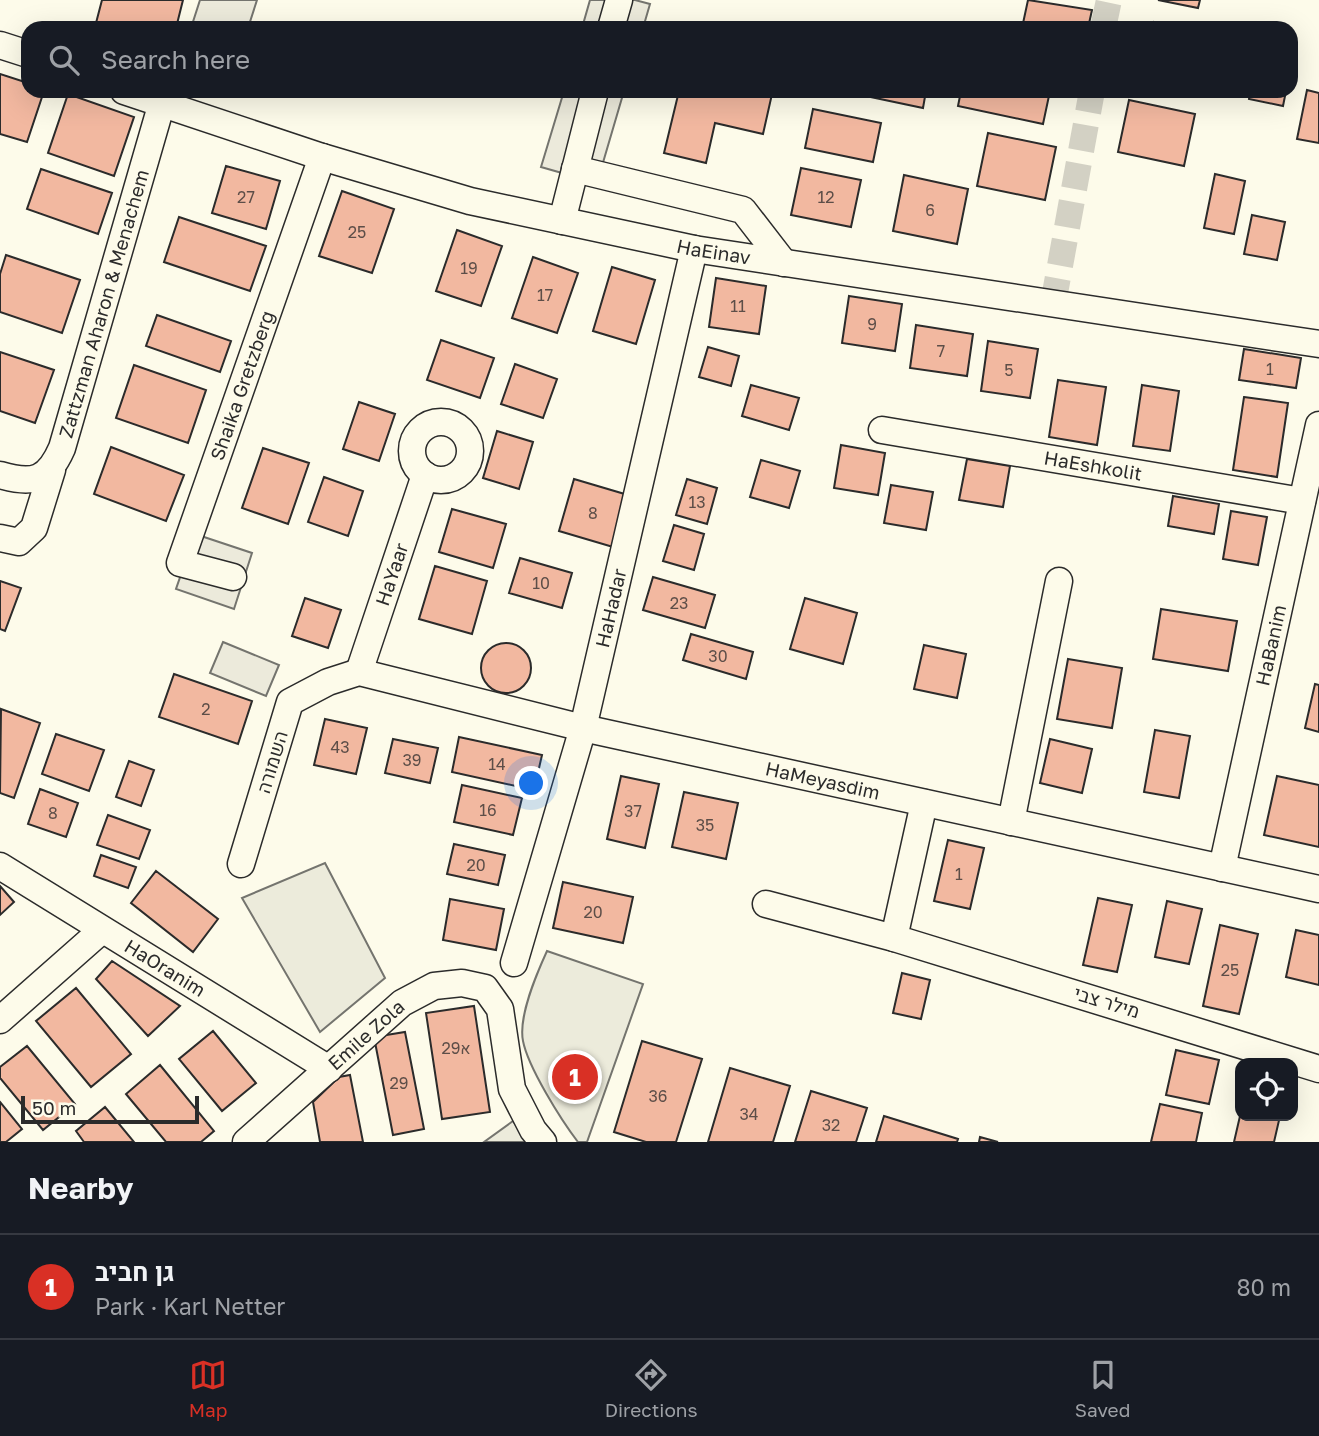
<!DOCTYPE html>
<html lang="en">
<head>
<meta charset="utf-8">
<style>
	body { margin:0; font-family:"Golos Text",Heebo,sans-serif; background:#242831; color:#f1f3f6 }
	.controls { position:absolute; right:21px; bottom:21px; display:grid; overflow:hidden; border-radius:14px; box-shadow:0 7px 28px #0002 }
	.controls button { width:63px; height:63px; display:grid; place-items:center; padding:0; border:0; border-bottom:2px solid #363941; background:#171b24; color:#f1f3f6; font:35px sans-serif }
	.scale { position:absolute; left:21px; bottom:18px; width:178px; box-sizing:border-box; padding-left:7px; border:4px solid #2b2b2b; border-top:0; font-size:19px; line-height:24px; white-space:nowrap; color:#2b2b2b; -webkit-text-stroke:5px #fdfbea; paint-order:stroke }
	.you { position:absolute; left:532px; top:784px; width:24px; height:24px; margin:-18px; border:5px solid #fff; border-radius:50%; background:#1a73e8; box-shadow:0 0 0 10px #1a73e833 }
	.badge { display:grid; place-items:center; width:46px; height:46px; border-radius:50%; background:#d93025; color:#fff; font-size:23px; font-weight:700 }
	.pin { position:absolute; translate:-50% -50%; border:4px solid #fff; box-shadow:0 2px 7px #0006 }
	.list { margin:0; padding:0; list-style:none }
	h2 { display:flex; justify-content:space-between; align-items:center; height:91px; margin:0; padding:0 28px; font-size:30px }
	h2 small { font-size:23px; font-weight:400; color:#9ea1a6 }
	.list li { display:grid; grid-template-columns:46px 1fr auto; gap:21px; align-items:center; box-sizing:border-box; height:105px; padding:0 28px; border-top:2px solid #363941 }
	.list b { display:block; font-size:26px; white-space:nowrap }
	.list p { margin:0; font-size:23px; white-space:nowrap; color:#9ea1a6 }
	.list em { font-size:23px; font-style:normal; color:#9ea1a6 }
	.icon { flex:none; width:38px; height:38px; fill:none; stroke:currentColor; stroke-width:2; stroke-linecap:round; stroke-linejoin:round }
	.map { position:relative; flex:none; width:1319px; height:1142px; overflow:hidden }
	.search { position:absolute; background:#171b24; box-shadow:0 7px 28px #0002; left:21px; right:21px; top:21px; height:77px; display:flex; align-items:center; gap:18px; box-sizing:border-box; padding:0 24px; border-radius:21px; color:#9ea1a6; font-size:26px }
	.sheet { height:196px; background:#171b24 }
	nav { display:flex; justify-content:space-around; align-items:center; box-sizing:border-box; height:98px; border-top:2px solid #363941; background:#171b24; font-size:19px; color:#9ea1a6 }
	nav a { display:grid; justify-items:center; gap:4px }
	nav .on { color:#d93025 }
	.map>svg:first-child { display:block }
	.green { fill:#ecebdb; stroke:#74746e; stroke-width:2 }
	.parking { fill:#eceadb; stroke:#74746e; stroke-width:2 }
	.building { fill:#f2b8a0; stroke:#2b2b2b; stroke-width:2 }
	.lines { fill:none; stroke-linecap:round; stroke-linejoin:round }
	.minor-tunnel { stroke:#d3d1c4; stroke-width:26; stroke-dasharray:26 13; stroke-linecap:butt }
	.minor-casing { stroke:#2b2b2b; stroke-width:29 }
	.minor { stroke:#fdfbea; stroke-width:26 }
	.labels { text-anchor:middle; stroke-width:5; stroke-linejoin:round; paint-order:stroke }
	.number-label { font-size:16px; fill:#5d4e48 }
	.street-label { font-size:19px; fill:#2b2b2b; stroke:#fdfbea }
</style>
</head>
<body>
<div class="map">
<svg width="1319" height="1142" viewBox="0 0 1319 1142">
	<rect width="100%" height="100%" fill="#fdfbea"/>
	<path class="green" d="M325,863L385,978L320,1032L242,898Z
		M547,951L643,984L587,1142H578C561,1120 528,1067 523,1041C518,1016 537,973 547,951Z
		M513,1121L528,1142H484Z"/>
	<path class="parking" d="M200,0H257L248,28H191Z
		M590,0H635L650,4L643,28H582Z
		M564,91H624L597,183L541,167Z
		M195,534L252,553L234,609L176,589Z
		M223,642L279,665L266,696L210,673Z"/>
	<path class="building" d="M102,0H183L176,28H115L96,23Z
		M1028,0L1092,10L1088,28H1022Z
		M1158,0H1200L1198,8Z
		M1154,22L1182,28H1152Z
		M0,74L28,83V91H44L27,142L0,134Z
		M1307,90L1319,93V143L1297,139Z
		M679,91L772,94L763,134L715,123L706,163L664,153Z
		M842,91H926L923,108Z
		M961,91H1050L1043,124L958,106Z
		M1250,91H1286L1283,106L1249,99Z
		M68,94L134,117L114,176L48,153Z
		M1129,100L1195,114L1184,166L1118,152Z
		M813,109L881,123L873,162L805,148Z
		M988,133L1056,147L1045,200L977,186Z
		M226,166L280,181L266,229L212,213Z
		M801,168L861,180L851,227L791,215Z
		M41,169L112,193L98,234L27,209Z
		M1215,174L1245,181L1234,234L1204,228Z
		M904,175L968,189L957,244L893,231Z
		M342,191L394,209L372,273L319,256Z
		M1252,215L1285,222L1277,260L1244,254Z
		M179,217L266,246L250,291L164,262Z
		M457,230L502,246L481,306L436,291Z
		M6,255L80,280L62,333L0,312V274Z
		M533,257L578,273L557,333L512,318Z
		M612,267L655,280L636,344L593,331Z
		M716,278L766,286L759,334L709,327Z
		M849,296L902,304L895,351L842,343Z
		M157,315L231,341L220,372L146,346Z
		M916,325L973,334L967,376L910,368Z
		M441,340L494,358L480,398L427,380Z
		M988,341L1038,349L1030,398L981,391Z
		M708,347L739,356L731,386L699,377Z
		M1244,349L1301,358L1296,388L1239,380Z
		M0,352L54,370L35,423L0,411Z
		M515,364L557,379L543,418L501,404Z
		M134,365L206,390L188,443L116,418Z
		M1058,380L1106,387L1097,445L1049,437Z
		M751,385L799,398L789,430L742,416Z
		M1142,385L1179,391L1170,451L1133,446Z
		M1244,397L1288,403L1277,477L1233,470Z
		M359,402L395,414L379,461L343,449Z
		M497,431L533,442L519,489L483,478Z
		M841,445L885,453L878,495L834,488Z
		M111,447L184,475L166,521L94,494Z
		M263,448L309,463L288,524L242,508Z
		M967,459L1010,466L1003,507L959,500Z
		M761,460L800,471L789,508L750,497Z
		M324,477L363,491L348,536L308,522Z
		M574,479L628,495L613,547L559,531Z
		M687,479L717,488L707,524L676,515Z
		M891,485L933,492L926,530L884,523Z
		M1173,496L1219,504L1214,534L1168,526Z
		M452,509L506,524L493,568L439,552Z
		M1231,511L1267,517L1258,565L1223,559Z
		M674,525L704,534L694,570L663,561Z
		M520,558L572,573L562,608L509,593Z
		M435,566L487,581L472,634L419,619Z
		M653,577L715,595L705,628L643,610Z
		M0,581L21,588L5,631L0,629Z
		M305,598L341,610L328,648L292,636Z
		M805,598L857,613L843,664L790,649Z
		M1161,609L1237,621L1228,671L1153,659Z
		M691,634L753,652L746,679L683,660Z
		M481 668a25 25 0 1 1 50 0a25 25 0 1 1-50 0Z
		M924,645L966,654L957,698L914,689Z
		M1068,659L1122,668L1112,728L1057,719Z
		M174,674L252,701L238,744L159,717Z
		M1315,684L1319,685V732L1305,728Z
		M1,709L40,723L14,798L0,793Z
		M325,719L367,728L356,774L314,765Z
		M1155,730L1190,736L1179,798L1144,792Z
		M56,734L104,750L89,791L42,774Z
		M459,737L542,755L534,790L452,772Z
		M393,739L438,748L430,783L385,773Z
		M1050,739L1092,749L1082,793L1040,783Z
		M129,761L154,770L141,806L116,797Z
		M621,776L659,784L645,848L607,839Z
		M1277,776L1319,785V847L1264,835Z
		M462,785L522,798L513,835L454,822Z
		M40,789L78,803L66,837L28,824Z
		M684,792L738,803L726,859L672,847Z
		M108,815L150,830L139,859L97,845Z
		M948,840L984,848L970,909L934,901Z
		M454,844L505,855L498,885L447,874Z
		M101,855L136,867L128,888L94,876Z
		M156,871L218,919L193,952L131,903Z
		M563,882L633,897L623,943L553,928Z
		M0,886L14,902L0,915Z
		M1098,898L1132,905L1117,972L1083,965Z
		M450,899L504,909L496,950L443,940Z
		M1167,901L1202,909L1189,964L1155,957Z
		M1220,925L1258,934L1239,1014L1203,1006Z
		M1296,930L1319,935V985L1286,977Z
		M112,961L180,1006L148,1036L96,979Z
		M902,973L930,980L921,1019L893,1013Z
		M76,988L131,1054L91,1087L36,1021Z
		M474,1006L490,1112L442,1119L426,1013Z
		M213,1031L256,1083L222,1111L179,1059Z
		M405,1032L424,1129L393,1135L374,1037Z
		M642,1041L702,1059L676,1142H646L614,1132Z
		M27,1046L75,1104L43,1130L0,1078V1067Z
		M1176,1050L1219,1060L1209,1104L1166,1095Z
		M160,1065L214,1131L201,1142H166L126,1094Z
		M730,1068L790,1086L773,1142H708Z
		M350,1075L363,1142H320L313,1102L339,1077Z
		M811,1091L867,1108L856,1142H795Z
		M0,1102L22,1129L6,1142H0Z
		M1160,1104L1202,1113L1196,1142H1151Z
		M105,1107L134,1142H84L76,1131Z
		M884,1116L958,1139L957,1142H876Z
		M1240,1116H1280L1274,1142H1234Z
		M980,1137L998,1142H979Z"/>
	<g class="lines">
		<path class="minor-tunnel" d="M1103,28L1109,0
			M1053,304L1092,91"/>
		<g class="minor-casing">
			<g id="minor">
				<path d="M611,28L619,0"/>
				<path d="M0,45L28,54"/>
				<path id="s1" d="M124,91L322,157L470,201L694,249L1319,344"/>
				<path d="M575,169L743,210L784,263"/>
				<path d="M562,221L595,91"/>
				<circle cx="441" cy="451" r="29"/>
				<path id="s2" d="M882,430L1302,501"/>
				<path id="s3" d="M0,475C34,485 48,480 62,448L161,106"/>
				<path d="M0,538L19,542L34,528L52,470"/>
				<path id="s4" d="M233,577L180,563L322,157"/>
				<path id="s5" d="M359,672L425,475"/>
				<path d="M924,803L894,938L1319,1069"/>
				<path d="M1011,822L1059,581"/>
				<path id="s6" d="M241,864L290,702L328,682L359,672L583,728L1319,889"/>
				<path id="s7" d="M0,866L329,1069"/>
				<path id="s8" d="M1222,868L1319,425"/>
				<path d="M766,904L894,938"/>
				<path id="s9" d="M514,963L583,728L694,249"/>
				<path d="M0,1020L102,930"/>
				<path id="s10" d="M246,1142L402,1003L434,986L462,983L485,988L500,1009L512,1089L533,1130L543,1142"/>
			</g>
		</g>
		<use href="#minor" class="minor"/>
	</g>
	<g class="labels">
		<g class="number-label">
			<text x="246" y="203">27</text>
			<text x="826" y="203">12</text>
			<text x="930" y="216">6</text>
			<text x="357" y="238">25</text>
			<text x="469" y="274">19</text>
			<text x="545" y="301">17</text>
			<text x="738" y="312">11</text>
			<text x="872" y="330">9</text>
			<text x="941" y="357">7</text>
			<text x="1270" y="375">1</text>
			<text x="1009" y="376">5</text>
			<text x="697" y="508">13</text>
			<text x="593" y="519">8</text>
			<text x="541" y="589">10</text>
			<text x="679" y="609">23</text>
			<text x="718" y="662">30</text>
			<text x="206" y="715">2</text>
			<text x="340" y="753">43</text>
			<text x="412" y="766">39</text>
			<text x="497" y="770">14</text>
			<text x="488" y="816">16</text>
			<text x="633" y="817">37</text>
			<text x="53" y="819">8</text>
			<text x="705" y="831">35</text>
			<text x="476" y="871">20</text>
			<text x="959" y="880">1</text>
			<text x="593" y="918">20</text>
			<text x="1230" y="976">25</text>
			<text x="456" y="1054">29א</text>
			<text x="399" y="1089">29</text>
			<text x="658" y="1102">36</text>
			<text x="749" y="1120">34</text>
			<text x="831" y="1131">32</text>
		</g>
		<g class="street-label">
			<text dy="7" stroke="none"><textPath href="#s1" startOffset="612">HaEinav</textPath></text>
			<text dy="7" stroke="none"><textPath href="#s3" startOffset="228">Zattzman Aharon &amp; Menachem</textPath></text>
			<text dy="7" stroke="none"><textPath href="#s4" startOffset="243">Shaika Gretzberg</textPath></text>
			<text dy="7" stroke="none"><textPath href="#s2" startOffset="214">HaEshkolit</textPath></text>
			<text dy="7" stroke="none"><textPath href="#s5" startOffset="103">HaYaar</textPath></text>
			<text dy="7" stroke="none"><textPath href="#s9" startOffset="368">HaHadar</textPath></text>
			<text dy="7" stroke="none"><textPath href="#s8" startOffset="228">HaBanim</textPath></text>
			<text transform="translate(272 762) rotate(-73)" y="7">השמורה</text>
			<text dy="7" stroke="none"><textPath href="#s6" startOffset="721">HaMeyasdim</textPath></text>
			<text dy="7" stroke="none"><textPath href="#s7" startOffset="194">HaOranim</textPath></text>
			<text transform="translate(1107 1002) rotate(17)" y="7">מילר צבי</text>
			<text dy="7" stroke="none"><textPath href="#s10" startOffset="161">Emile Zola</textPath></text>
		</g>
	</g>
</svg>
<div class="controls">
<button><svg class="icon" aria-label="locate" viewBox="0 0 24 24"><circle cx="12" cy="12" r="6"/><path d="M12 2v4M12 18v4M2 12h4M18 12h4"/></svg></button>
</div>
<div class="scale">50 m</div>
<div class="you"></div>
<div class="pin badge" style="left:575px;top:1077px">1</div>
<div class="search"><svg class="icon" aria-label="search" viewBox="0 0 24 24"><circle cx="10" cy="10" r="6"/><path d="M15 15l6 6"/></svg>Search here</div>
</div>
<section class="sheet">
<h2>Nearby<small></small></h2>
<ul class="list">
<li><span class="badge">1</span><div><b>גן חביב</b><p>Park · Karl Netter</p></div><em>80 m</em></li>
</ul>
</section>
<nav>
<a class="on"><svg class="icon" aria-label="map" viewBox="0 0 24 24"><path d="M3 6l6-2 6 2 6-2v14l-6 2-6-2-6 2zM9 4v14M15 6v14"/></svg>Map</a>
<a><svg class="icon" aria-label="directions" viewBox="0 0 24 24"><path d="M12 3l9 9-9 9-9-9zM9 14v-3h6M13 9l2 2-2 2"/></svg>Directions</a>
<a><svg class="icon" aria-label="saved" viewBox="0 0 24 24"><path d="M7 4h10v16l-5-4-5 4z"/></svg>Saved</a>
</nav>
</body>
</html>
